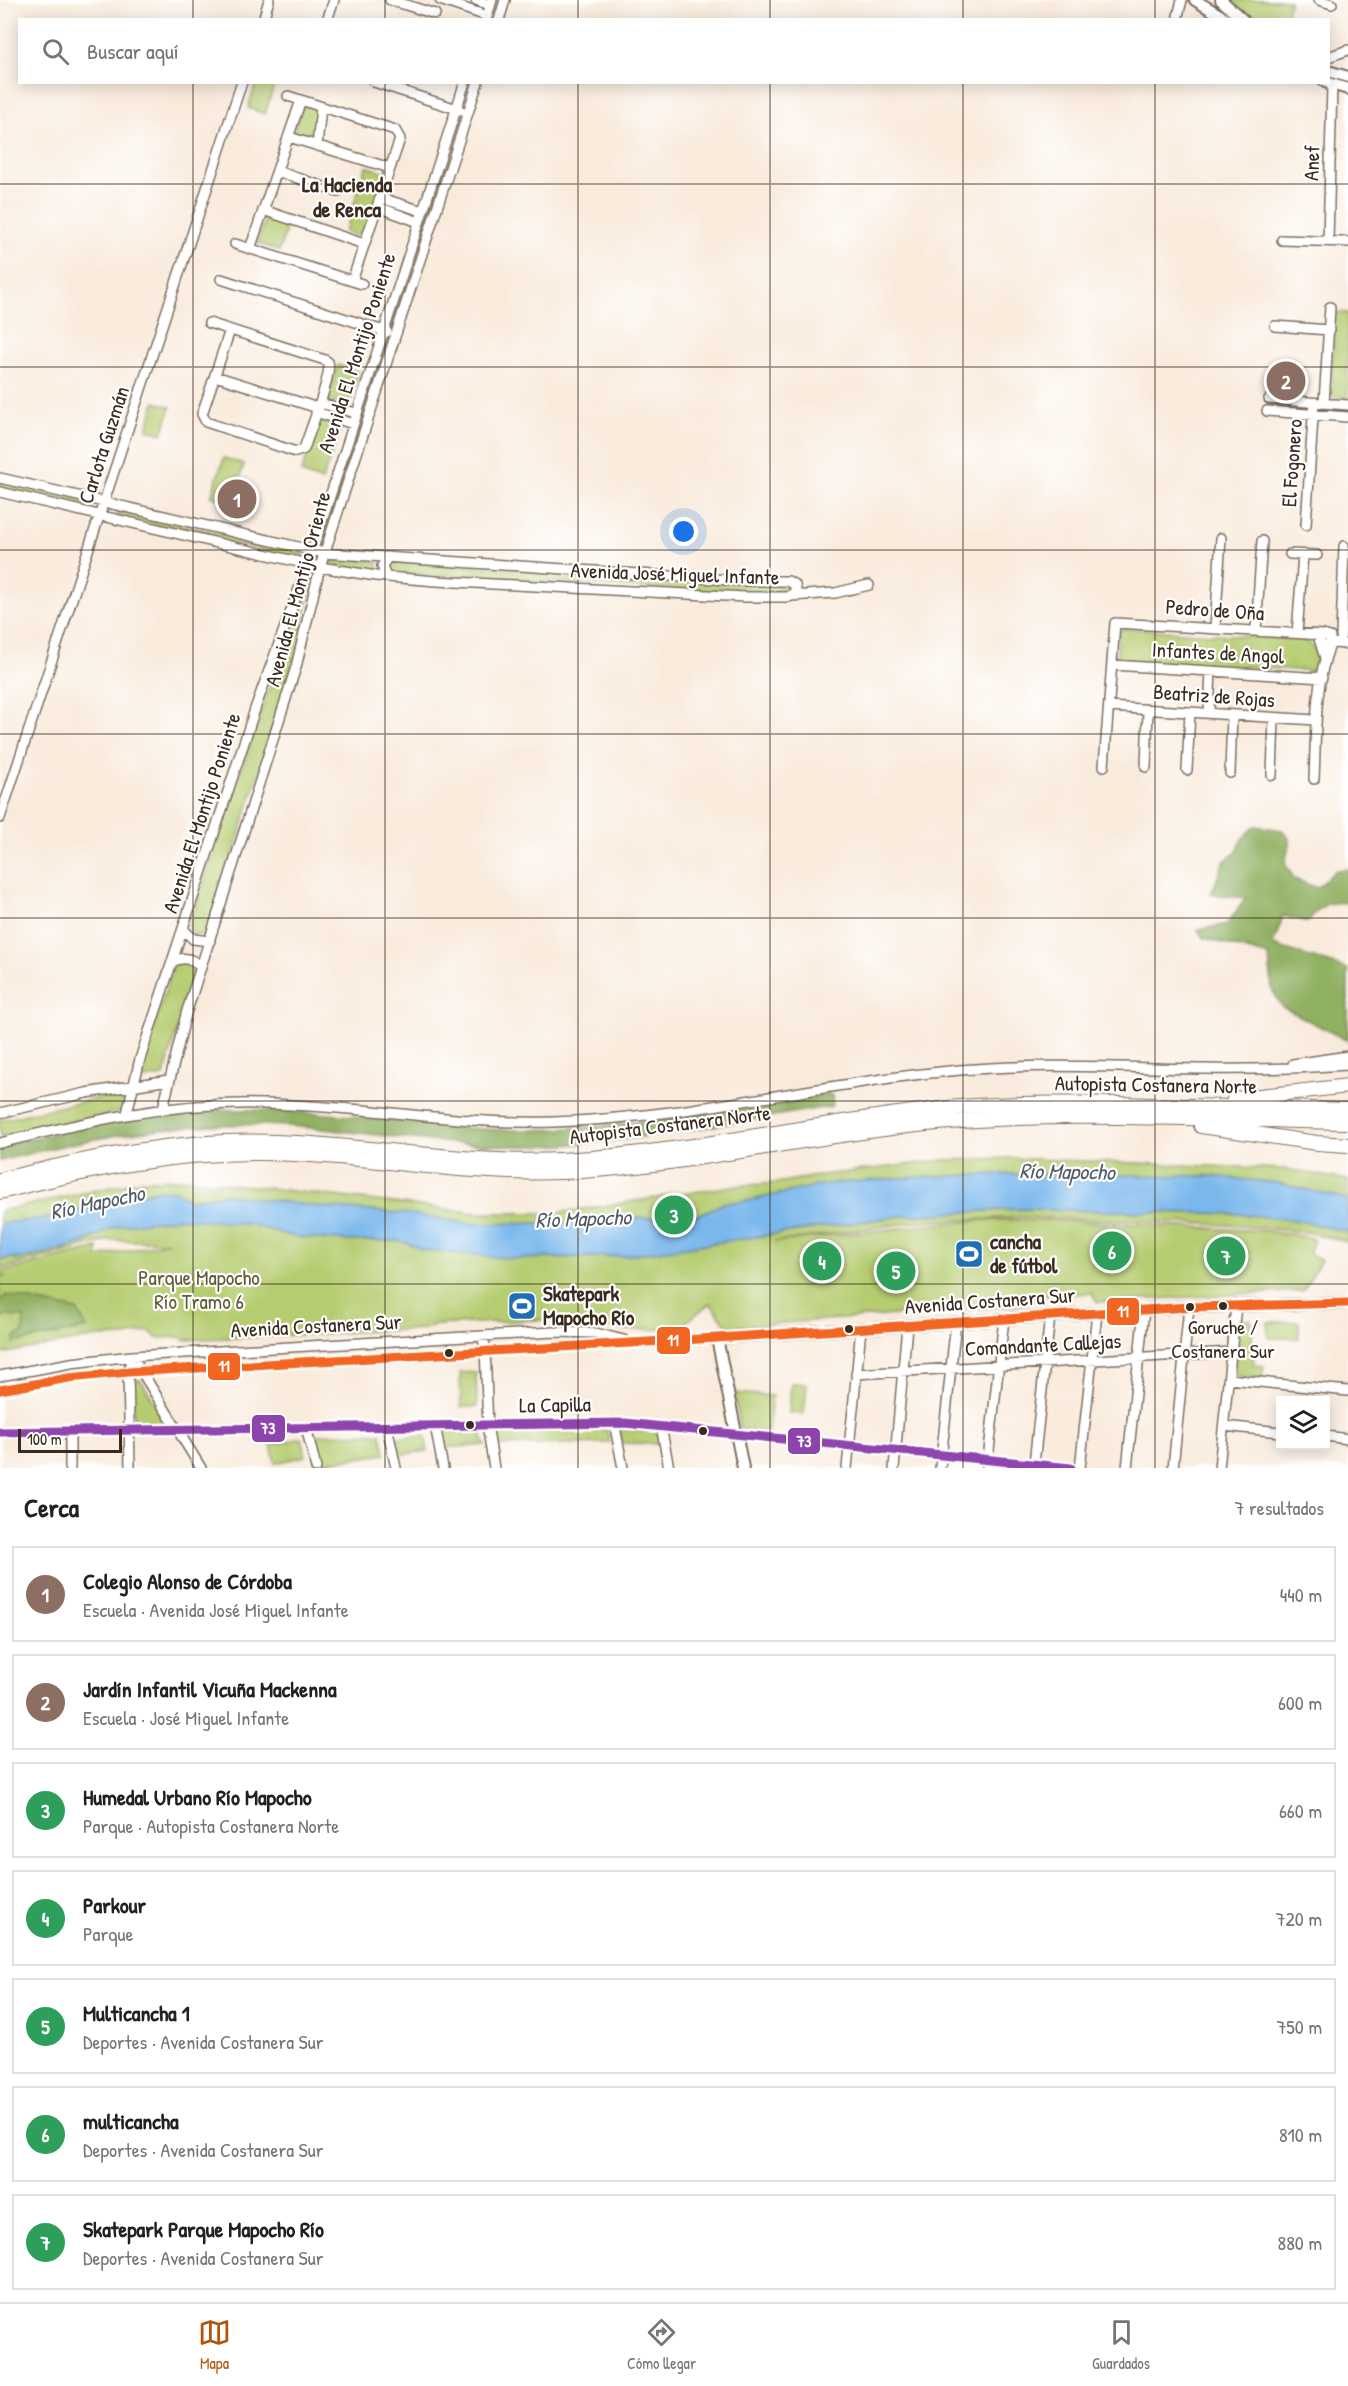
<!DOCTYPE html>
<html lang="es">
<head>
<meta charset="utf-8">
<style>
	body { margin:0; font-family:"Patrick Hand",sans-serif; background:#f2f2f2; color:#202124 }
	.controls { position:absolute; right:18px; bottom:18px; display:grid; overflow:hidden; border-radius:0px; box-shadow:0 3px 15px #0003 }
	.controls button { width:54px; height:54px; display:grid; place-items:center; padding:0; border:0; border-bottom:2px solid #e0e0e0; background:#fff; color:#202124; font:30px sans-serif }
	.scale { position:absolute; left:18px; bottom:15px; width:104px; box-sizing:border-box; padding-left:6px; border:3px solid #3b2a1e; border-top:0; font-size:16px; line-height:21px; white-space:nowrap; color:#3b2a1e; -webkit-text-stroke:4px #fff; paint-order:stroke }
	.you { position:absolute; left:684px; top:532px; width:21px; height:21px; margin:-15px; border:4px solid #fff; border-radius:50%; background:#1a73e8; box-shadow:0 0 0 9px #1a73e833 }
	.badge { display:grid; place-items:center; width:39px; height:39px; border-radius:50%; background:#b45309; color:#fff; font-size:20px; font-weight:700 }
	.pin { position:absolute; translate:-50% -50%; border:3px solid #fff; box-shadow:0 2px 6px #0006 }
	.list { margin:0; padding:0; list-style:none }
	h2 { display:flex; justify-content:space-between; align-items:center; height:78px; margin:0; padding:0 24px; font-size:26px }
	h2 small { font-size:20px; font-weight:400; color:#757577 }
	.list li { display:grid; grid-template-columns:39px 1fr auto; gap:18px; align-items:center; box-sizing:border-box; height:96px; margin:0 12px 12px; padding:0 12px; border:2px solid #e0e0e0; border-radius:0px }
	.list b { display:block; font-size:22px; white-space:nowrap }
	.list p { margin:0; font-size:20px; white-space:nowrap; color:#757577 }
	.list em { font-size:20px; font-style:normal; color:#757577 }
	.icon { flex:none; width:33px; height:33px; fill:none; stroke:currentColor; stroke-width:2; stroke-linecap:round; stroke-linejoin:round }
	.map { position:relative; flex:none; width:1348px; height:1468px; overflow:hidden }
	.search { position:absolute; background:#fff; box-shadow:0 3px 15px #0003; left:18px; right:18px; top:18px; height:66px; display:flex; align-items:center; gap:15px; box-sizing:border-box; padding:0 21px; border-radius:0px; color:#757577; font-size:22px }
	.sheet { height:834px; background:#fff }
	nav { display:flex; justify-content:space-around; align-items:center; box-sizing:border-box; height:84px; border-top:2px solid #e0e0e0; background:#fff; font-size:16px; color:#757577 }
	nav a { display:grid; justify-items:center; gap:3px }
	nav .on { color:#b45309 }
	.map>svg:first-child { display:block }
	.green { fill:#b5cc70; stroke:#787b47; stroke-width:1.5 }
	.forest { fill:#90b062; stroke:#666d40; stroke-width:1.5 }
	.water { fill:#79b7ec; stroke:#5a7085; stroke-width:1.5 }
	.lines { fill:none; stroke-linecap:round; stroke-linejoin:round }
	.minor-casing { stroke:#7e6e60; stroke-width:12 }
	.major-casing { stroke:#7e6e60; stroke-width:14 }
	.highway-casing { stroke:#7e6e60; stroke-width:16 }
	.minor { stroke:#fff; stroke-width:9 }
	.major { stroke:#fff; stroke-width:10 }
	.highway { stroke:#fff; stroke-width:14 }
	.bus-1-casing { stroke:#fff; stroke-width:14 }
	.bus-2-casing { stroke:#fff; stroke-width:14 }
	.bus-1 { stroke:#f26522; stroke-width:9 }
	.bus-2 { stroke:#8e44ad; stroke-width:9 }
	.grid { fill:none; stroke:#3b2a1e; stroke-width:1.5; stroke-opacity:0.55 }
	.bus-dot { fill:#3b2a1e; stroke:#fff; stroke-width:2 }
	.labels { text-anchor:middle; stroke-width:4.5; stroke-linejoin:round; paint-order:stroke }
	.bus-label { font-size:20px; fill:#3b2a1e; stroke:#fff }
	.street-label { font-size:21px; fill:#3b2a1e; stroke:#fff }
	.poi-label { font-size:21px; font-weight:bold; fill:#3b2a1e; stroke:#fff; text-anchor:start }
	.park-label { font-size:21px; fill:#605b37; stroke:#fff }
	.neighbourhood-label { font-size:22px; font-weight:bold; fill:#3b2a1e; stroke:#fff }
	.water-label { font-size:22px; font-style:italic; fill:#515b66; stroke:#fff }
	.line-badge { stroke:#fff; stroke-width:2 }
	.badge-label { font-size:16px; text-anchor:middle; font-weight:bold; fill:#fff }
</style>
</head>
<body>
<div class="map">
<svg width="1348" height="1468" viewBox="0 0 1348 1468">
	<rect width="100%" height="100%" fill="#fff"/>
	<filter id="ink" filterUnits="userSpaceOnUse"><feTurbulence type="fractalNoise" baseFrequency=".0167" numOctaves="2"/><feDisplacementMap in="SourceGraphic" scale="12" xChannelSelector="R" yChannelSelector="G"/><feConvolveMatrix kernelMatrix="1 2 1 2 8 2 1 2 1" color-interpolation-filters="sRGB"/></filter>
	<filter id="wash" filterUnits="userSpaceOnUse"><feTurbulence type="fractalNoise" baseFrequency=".008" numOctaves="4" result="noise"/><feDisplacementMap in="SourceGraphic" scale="24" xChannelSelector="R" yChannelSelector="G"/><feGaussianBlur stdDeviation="1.35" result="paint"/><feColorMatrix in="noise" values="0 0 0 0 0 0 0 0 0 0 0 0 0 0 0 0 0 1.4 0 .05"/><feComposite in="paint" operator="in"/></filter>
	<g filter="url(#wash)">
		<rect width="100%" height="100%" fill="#f9ebdc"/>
		<path class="green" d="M1229,0H1290L1286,19H1253Z
			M256,83L274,85L265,114L248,108Z
			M303,104L319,109L315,142L292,135Z
			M462,116L393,328L389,326L458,117Z
			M366,166L385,172L364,238L345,232Z
			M266,215L288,223L279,251L257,243Z
			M1335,312L1348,313V398L1331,397Z
			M388,336L390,340L323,547H317L385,337Z
			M338,365L359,372L348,407L327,400Z
			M155,402L171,407L162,434L147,429Z
			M319,420L341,427L322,481L301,473Z
			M224,458L244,464L232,503L211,496Z
			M0,481L88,501L90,504L87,508L0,488Z
			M117,510L303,552L304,558L300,559L117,516Z
			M330,557L378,562V573L327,564V561Z
			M389,561L788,585L792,591L786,593L749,594L391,573L386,571L385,566Z
			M309,569H314L316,571L296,654L208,935H192L189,929V924Z
			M1123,628L1306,640L1318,653L1316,671L1116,660L1119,632Z
			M177,963L191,965L194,970L164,1076L139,1080L138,1075L174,964Z
			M121,1093L126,1096L123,1111L0,1137V1120Z
			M1009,1158L1284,1169L1348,1180V1242L1306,1232L1228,1225L1027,1217L914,1222L774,1242L919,1226L985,1220H1049L1264,1231L1309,1237L1314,1240L1309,1253L1321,1260L1303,1291L1097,1302L1092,1293L1048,1295L1021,1306L728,1327L710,1303L678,1329L624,1330L576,1321L536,1320L434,1325L425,1329L185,1340L180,1337L157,1338L149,1331L125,1336L97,1337L0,1354V1278L5,1276L0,1275V1272L98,1248L97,1257L169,1242L110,1240L0,1269V1211L143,1180L189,1179L479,1213H557L733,1186L776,1183L823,1175L945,1160Z
			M1237,1320H1251L1254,1365L1264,1366L1262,1379L1232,1375Z
			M1268,1322H1299V1338H1268Z
			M476,1372L477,1407H461L460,1373Z
			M133,1380H141L169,1426H133Z
			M791,1383L807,1384L804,1414L789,1413Z
			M734,1393L772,1396L768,1432L740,1429Z
			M620,1429L659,1432L662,1444L622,1443Z
			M607,1430L610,1443L497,1446L494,1432Z
			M439,1432H480L485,1445L442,1448Z
			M381,1433L385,1454L319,1463L312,1435Z
			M425,1436L428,1451L395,1455L392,1438Z
			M302,1438L306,1456L275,1463L271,1445Z"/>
		<path class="forest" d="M1255,826L1282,830L1290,840L1285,863L1294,879L1317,888L1336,870L1348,869V903C1327,901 1320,905 1308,922L1283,916L1273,945L1348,969V1041L1282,1007L1272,989L1269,956L1204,938L1198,930L1227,924L1246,898L1211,894L1224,861L1237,852L1242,839Z
			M827,1093L832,1096L833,1105L830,1107C728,1122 624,1146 521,1146C442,1146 364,1131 286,1126C188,1119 94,1136 0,1161V1146C48,1135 97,1122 146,1115C191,1109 237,1109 282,1111C362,1114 441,1130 521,1130C624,1129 726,1109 827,1093Z
			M6,1295L77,1310L87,1328L14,1343L15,1337L23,1333L24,1317L5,1316L0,1321V1302Z"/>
		<path class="water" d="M997,1174L1211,1176L1278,1183L1348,1199V1232L1300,1221L1240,1214L1021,1209L901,1216L624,1256L516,1259L422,1250L408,1243L398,1241H353L294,1237L253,1225L178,1218L118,1226L82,1243L53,1252L21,1259L9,1258L0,1261V1224L61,1216L105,1201L158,1190L175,1191L190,1200L224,1194L323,1207L410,1214L471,1224L555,1223L645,1218H658L669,1223L685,1221L724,1203L747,1201L826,1184L900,1178Z"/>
	</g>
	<g filter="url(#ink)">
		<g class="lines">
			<g class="minor-casing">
				<path id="minor" d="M390,0L435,14
					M440,0L487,16
					M476,0L490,5
					M1319,0L1332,4
					M1178,16L1182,0
					M263,20L269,0
					M327,20L334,0
					M486,20L492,0
					M499,20L505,0
					M1328,57L1348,50
					M374,82L460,110
					M288,96L395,130L400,139L352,281
					M289,137L390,168
					M317,146L321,107
					M277,171L338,192
					M381,198L422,211
					M378,207L419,222
					M263,210L364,244
					M1282,240L1348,242
					M1328,241L1332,85
					M235,244L362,284
					M250,249L301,100
					M221,279L387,332
					M209,323L325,360L328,362C333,374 309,433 304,449L296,452L206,422L202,414L230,330
					M1275,326L1329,330
					M215,376L318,408
					M1269,399L1348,405
					M320,403L356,413
					M1324,403L1330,307
					M1267,411L1348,417
					M316,412L353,424
					M0,478L324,553L744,581H788L795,585L796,590L789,597H745L436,581L376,576L320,567L0,492
					M1306,525L1314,403
					M1290,554L1317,555
					M386,577L382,566L388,557
					M791,596L835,593L869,585
					M1215,628L1221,538
					M1256,631L1262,541
					M1297,633L1303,555
					M1341,636L1344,546
					M1331,643L1348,644
					M1322,646L1330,645V637L1323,635L1319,639L1325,658
					M1112,665L1322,678
					M1109,707L1316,720
					M1209,713L1211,671
					M1104,766L1115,623L1323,635
					M1146,767L1148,710
					M1187,770L1190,712
					M1230,773L1232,715
					M1272,775L1274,718
					M1314,779C1316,738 1314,684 1330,645
					M0,818L242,82
					M183,929L193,939L210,941
					M172,962C183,956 193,958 201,968
					M1293,1064L1348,1056
					M163,1108L186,1014L296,667L320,567L478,82
					M0,1113L86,1093L169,1080
					M127,1113L140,1059L256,706L308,564L465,82
					M0,1143C89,1121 169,1102 262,1104C360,1105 456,1125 554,1122C691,1118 824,1082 960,1070C1041,1063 1123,1068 1205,1069C1253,1070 1300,1068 1348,1065
					M481,1336L485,1345L488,1431L494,1468
					M132,1356L201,1468
					M856,1374L1232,1352
					M0,1376L71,1363L132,1356L554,1332L595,1333L624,1340
					M1229,1379L1348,1391
					M0,1390L69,1378L128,1372L717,1338
					M614,1422L623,1468
					M435,1425L443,1468
					M387,1426L396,1468
					M661,1426L669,1468
					M1224,1426L1280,1432
					M306,1427L316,1468
					M70,1431V1468
					M0,1432L625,1423L1071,1468
					M1326,1436L1348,1439
					M1034,1464L1050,1316
					M130,1468L128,1372L132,1356
					M847,1468L861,1329
					M894,1468L907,1326
					M940,1468L956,1322
					M987,1468L1004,1319
					M1080,1468L1097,1313
					M1127,1468L1144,1310
					M1173,1468L1189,1307
					M1219,1468L1236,1306"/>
			</g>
			<g class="major-casing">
				<path id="major" d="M1195,0L1228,20
					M1221,0L1243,20
					M1328,71L1348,77
					M1325,82L1348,89
					M743,1468L717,1338L1189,1307L1348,1303"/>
			</g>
			<g class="highway-casing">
				<path id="highway" d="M1234,1099L1348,1086
					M1201,1126L1317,1143L1348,1145
					M0,1180C91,1157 181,1138 276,1142C371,1145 466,1165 561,1160C695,1153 826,1119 960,1107C1023,1102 1087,1103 1150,1105C1216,1107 1282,1108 1348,1110
					M0,1192C87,1170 172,1152 262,1153C362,1154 461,1176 561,1172C684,1167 804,1136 926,1124C1066,1110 1207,1120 1348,1122"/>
			</g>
			<use href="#minor" class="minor"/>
			<use href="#major" class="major"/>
			<use href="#highway" class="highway"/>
			<g class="bus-1-casing">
				<path id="bus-1" d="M0,1390L69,1378L128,1372L717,1338L1189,1307L1348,1303"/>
			</g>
			<g class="bus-2-casing">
				<path id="bus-2" d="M0,1432L625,1423L1071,1468"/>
			</g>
			<use href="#bus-1" class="bus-1"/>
			<use href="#bus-2" class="bus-2"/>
		</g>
	</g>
	<path class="grid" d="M193,0V20M385,0V20M578,0V20M770,0V20M963,0V20M1155,0V20M193,82V1468M385,82V1468M578,82V1468M770,82V1468M963,82V1468M1155,82V1468M0,184H1348M0,367H1348M0,550H1348M0,734H1348M0,918H1348M0,1101H1348M0,1284H1348"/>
	<defs>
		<g id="stadium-square" transform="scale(1.5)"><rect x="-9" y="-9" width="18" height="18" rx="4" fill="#1f6fb2" stroke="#fff"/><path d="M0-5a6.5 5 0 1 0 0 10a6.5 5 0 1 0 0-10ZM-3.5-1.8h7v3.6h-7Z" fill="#fff"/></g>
	</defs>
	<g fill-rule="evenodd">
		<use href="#stadium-square" x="969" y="1254"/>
		<use href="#stadium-square" x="522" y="1306"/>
	</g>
	<g class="bus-dot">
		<circle cx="1223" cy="1306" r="5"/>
		<circle cx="1190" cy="1307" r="5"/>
		<circle cx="849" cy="1329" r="5"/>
		<circle cx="449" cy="1353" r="5"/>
		<circle cx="470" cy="1425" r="5"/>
		<circle cx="703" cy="1431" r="5"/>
	</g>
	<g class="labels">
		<g class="bus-label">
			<text x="1223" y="1334">Goruche /<tspan x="1223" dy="24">Costanera Sur</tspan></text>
		</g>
		<g class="street-label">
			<text transform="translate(1312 163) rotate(-88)" y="7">Anef</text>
			<text transform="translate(357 353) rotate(-72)" y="7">Avenida El Montijo Poniente</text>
			<text transform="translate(104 445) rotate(-72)" y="7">Carlota Guzmán</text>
			<text transform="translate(1292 463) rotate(-86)" y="7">El Fogonero</text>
			<text transform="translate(675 574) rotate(2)" y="7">Avenida José Miguel Infante</text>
			<text transform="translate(298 589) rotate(-75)" y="7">Avenida El Montijo Oriente</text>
			<text transform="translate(1215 610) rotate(4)" y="7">Pedro de Oña</text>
			<text transform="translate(1218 653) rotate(3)" y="7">Infantes de Angol</text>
			<text transform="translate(1214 696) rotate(4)" y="7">Beatriz de Rojas</text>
			<text transform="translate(202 813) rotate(-72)" y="7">Avenida El Montijo Poniente</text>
			<text transform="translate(1156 1085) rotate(1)" y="7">Autopista Costanera Norte</text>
			<text transform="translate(670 1125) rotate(-7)" y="7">Autopista Costanera Norte</text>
			<text transform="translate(990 1301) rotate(-4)" y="7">Avenida Costanera Sur</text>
			<text transform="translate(316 1326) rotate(-3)" y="7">Avenida Costanera Sur</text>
			<text transform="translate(1043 1345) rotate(-3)" y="7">Comandante Callejas</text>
			<text transform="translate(555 1405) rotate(-1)" y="7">La Capilla</text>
		</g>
		<g class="poi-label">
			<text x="990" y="1249">cancha<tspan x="990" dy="24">de fútbol</tspan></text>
			<text x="543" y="1301">Skatepark<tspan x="543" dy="24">Mapocho Río</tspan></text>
		</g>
		<g class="park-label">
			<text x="199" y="1285">Parque Mapocho<tspan x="199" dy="24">Río Tramo 6</tspan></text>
		</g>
		<g class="neighbourhood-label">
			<text x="347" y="192">La Hacienda<tspan x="347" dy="25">de Renca</tspan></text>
		</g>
		<g class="water-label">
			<text transform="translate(1067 1171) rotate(1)" y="8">Río Mapocho</text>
			<text transform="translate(97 1202) rotate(-12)" y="8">Río Mapocho</text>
			<text transform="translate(583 1218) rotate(-2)" y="8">Río Mapocho</text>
		</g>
	</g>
	<g class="line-badge">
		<rect x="1106" y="1297" width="34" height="29" rx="6" fill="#f26522"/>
		<rect x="656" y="1326" width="35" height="29" rx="6" fill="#f26522"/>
		<rect x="207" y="1352" width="34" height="29" rx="6" fill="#f26522"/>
		<rect x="251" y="1414" width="35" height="29" rx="6" fill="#8e44ad"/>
		<rect x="787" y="1427" width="34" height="28" rx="6" fill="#8e44ad"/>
	</g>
	<g class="badge-label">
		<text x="1123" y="1317">11</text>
		<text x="673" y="1346">11</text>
		<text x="224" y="1372">11</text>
		<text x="268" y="1434">73</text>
		<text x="804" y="1447">73</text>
	</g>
</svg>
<div class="controls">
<button><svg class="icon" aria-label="layers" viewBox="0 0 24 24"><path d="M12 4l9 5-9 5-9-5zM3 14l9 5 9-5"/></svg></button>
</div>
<div class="scale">100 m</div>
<div class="you"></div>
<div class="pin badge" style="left:237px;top:499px;background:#8d6e63">1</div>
<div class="pin badge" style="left:1286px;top:381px;background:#8d6e63">2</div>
<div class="pin badge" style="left:674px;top:1215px;background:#2e9e5b">3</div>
<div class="pin badge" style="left:822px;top:1261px;background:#2e9e5b">4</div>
<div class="pin badge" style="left:896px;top:1271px;background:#2e9e5b">5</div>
<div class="pin badge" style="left:1112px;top:1251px;background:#2e9e5b">6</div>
<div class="pin badge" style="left:1226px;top:1256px;background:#2e9e5b">7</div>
<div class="search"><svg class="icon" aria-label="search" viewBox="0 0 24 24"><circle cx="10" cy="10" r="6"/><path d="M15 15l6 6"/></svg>Buscar aquí</div>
</div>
<section class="sheet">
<h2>Cerca<small>7 resultados</small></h2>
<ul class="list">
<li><span class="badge" style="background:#8d6e63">1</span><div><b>Colegio Alonso de Córdoba</b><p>Escuela · Avenida José Miguel Infante</p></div><em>440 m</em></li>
<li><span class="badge" style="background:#8d6e63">2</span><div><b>Jardín Infantil Vicuña Mackenna</b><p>Escuela · José Miguel Infante</p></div><em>600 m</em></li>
<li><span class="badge" style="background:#2e9e5b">3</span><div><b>Humedal Urbano Río Mapocho</b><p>Parque · Autopista Costanera Norte</p></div><em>660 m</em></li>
<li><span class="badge" style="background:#2e9e5b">4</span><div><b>Parkour</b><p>Parque</p></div><em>720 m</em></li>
<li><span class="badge" style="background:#2e9e5b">5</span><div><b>Multicancha 1</b><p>Deportes · Avenida Costanera Sur</p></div><em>750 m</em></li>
<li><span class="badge" style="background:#2e9e5b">6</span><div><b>multicancha</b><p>Deportes · Avenida Costanera Sur</p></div><em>810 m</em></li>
<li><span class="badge" style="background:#2e9e5b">7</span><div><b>Skatepark Parque Mapocho Río</b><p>Deportes · Avenida Costanera Sur</p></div><em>880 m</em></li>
</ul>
</section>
<nav>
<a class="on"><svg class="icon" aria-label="map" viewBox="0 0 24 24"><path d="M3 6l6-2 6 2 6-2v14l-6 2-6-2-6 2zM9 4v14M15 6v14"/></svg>Mapa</a>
<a><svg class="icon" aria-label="directions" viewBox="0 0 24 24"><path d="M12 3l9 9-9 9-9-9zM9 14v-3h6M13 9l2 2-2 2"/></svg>Cómo llegar</a>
<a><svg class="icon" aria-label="saved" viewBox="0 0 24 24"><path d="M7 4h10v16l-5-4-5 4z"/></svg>Guardados</a>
</nav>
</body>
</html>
